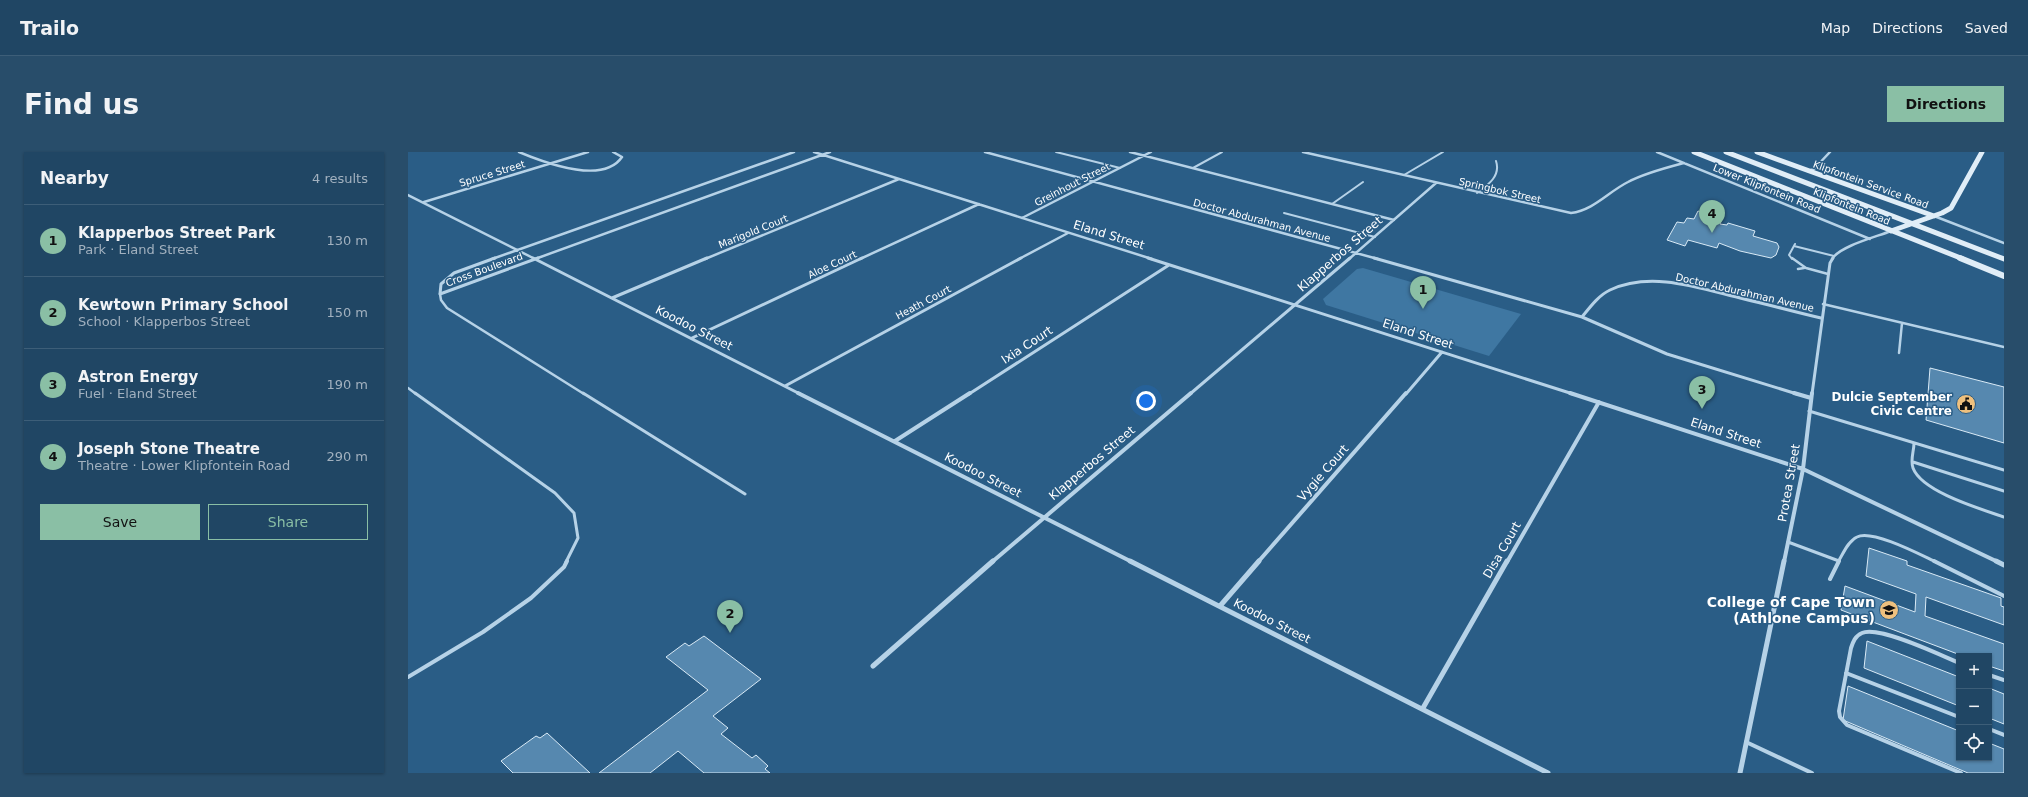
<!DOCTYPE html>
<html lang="en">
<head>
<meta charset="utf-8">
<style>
	body { margin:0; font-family:"DejaVu Sans",sans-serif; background:#284d6a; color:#f1f3f6 }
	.controls { position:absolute; right:12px; bottom:12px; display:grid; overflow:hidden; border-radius:0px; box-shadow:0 1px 3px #0004 }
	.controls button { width:36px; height:36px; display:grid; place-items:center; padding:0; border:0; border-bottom:1px solid #3d5e78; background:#204664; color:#f1f3f6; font:20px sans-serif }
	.you { position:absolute; left:738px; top:249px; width:14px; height:14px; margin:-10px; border:3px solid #fff; border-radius:50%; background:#1a73e8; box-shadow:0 0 0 6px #1a73e833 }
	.badge { display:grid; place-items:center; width:26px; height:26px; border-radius:50%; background:#8abfa5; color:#111; font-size:13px; font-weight:700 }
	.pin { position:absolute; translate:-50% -33px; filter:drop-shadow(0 1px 2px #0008) }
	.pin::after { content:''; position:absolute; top:21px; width:14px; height:12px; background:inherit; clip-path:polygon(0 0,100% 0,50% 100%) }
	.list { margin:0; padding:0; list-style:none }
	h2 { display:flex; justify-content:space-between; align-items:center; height:52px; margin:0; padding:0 16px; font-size:17px }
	h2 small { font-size:13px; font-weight:400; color:#a2b1bf }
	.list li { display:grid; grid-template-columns:26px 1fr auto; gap:12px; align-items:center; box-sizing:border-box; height:72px; padding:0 16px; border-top:1px solid #3d5e78 }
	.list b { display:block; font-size:15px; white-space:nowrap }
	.list p { margin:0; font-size:13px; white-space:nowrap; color:#a2b1bf }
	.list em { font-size:13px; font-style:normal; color:#a2b1bf }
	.actions { display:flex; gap:8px; padding:12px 16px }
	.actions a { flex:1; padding:9px 0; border:1px solid #8abfa5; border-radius:0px; text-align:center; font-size:14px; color:#8abfa5 }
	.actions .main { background:#8abfa5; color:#111 }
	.icon { flex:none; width:22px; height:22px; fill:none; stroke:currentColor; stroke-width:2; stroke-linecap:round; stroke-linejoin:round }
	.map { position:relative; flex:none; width:1596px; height:621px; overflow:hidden; border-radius:0px }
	header { display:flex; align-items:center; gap:24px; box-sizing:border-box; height:56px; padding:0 20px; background:#204664; border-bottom:1px solid #3d5e78 }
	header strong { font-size:19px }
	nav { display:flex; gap:22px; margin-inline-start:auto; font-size:14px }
	.intro { display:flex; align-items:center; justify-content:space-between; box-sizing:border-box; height:96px; padding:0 24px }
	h1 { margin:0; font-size:28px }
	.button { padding:10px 18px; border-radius:0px; background:#8abfa5; color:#111; font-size:14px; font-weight:700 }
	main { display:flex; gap:24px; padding:0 24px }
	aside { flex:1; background:#204664; border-radius:0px; box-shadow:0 1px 3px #0004 }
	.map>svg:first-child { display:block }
	.green { fill:#3f77a2 }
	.building { fill:#5688af; stroke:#d9eaf6 }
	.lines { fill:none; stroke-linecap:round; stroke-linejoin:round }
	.lane-far3 { stroke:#b6d2e7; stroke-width:2 }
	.lane-far2 { stroke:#b6d2e7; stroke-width:2.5 }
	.lane-far1 { stroke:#b6d2e7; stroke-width:3 }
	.lane { stroke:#b6d2e7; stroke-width:4 }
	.street-far3 { stroke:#b6d2e7; stroke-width:2.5 }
	.street-far2 { stroke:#b6d2e7; stroke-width:3 }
	.street-far1 { stroke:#b6d2e7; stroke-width:4 }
	.street { stroke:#b6d2e7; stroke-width:5 }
	.secondary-far1 { stroke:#e0edf7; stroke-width:5 }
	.secondary { stroke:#e0edf7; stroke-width:6 }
	.labels { text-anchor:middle; stroke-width:3; stroke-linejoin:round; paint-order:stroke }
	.far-street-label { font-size:10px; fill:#fff; stroke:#2a5d86 }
	.street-label { font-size:12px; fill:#fff; stroke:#2a5d86 }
	.poi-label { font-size:12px; font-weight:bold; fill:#fff; stroke:#2a5d86; text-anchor:end }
	.near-poi-label { font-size:14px; font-weight:bold; fill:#fff; stroke:#2a5d86; text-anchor:end }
</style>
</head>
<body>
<header>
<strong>Trailo</strong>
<nav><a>Map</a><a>Directions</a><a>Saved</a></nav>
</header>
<div class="intro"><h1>Find us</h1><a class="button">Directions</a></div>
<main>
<aside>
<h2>Nearby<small>4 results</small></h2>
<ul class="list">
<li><span class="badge">1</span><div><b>Klapperbos Street Park</b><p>Park · Eland Street</p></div><em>130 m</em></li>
<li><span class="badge">2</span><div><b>Kewtown Primary School</b><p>School · Klapperbos Street</p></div><em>150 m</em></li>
<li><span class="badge">3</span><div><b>Astron Energy</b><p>Fuel · Eland Street</p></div><em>190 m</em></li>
<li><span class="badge">4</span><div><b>Joseph Stone Theatre</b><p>Theatre · Lower Klipfontein Road</p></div><em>290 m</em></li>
</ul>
<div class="actions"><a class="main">Save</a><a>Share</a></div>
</aside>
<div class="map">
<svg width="1596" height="621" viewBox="0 0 1596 621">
	<rect width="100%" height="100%" fill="#2a5d86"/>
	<path class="green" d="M955,116L1113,162L1081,204L918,153L915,147L949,117Z"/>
	<path class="building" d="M1290,59L1315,65L1312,72L1319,73L1320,71L1347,79L1345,84L1369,91L1371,95L1368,103L1363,106L1332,99L1311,91L1309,96L1280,88L1277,94L1259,88L1269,70L1276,71L1279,66L1286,67Z
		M1522,216L1596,235V291L1518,268Z
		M1461,396L1499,409V413L1593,446V454L1596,455V473L1518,445L1517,464L1596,492V519L1581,514V504H1555L1433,458L1437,434L1507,460L1508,442L1458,424Z
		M296,484L353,527L305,564L320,576L313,582L344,606L348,603L360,614L357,617L362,621H296L270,599L242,621H191L300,538L258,505L277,491L281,494Z
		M1459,489L1551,525V554L1456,516Z
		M1440,534L1551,579V606H1581V591L1596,597V621H1560L1435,568Z
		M1581,536L1596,542V572L1581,566Z
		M139,581L182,621H105L93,609L128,584L132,586Z"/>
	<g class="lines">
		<path class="lane-far3" d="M648,0L712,16
			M785,16L814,0
			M996,23L1035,0
			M1069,41C1080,33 1093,24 1088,9
			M924,52L955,30
			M876,61L967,85
			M1386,94L1426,104
			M1384,107L1381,103L1387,92"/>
		<path class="lane-far2" d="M1384,106L1398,116L1420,122
			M1390,117L1396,116
			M32,142L33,148L39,156L176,242
			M1415,152L1596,195
			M1491,201L1494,171
			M0,236L8,242"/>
		<path class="lane-far1" d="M7,241L147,341L166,361L170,386L158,410
			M175,241L337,342
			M1401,259L1596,318
			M1506,291C1506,299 1502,308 1505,316C1514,340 1573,357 1596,365
			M1505,310L1596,339
			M1380,390L1431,409
			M1430,410C1435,402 1440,389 1449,385C1464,377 1513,403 1528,410"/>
		<path class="lane" d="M1526,409L1596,444
			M1422,427L1431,409
			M1551,511C1533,503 1470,473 1454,481C1447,484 1445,490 1443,496L1431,559L1432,565L1439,573L1553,621
			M1438,521L1551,565
			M1581,523L1596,528
			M0,525L75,480L123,446L156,415L159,409
			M1581,577L1596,583
			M1338,590L1404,621"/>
		<path class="street-far3" d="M111,0C135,10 195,33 214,5L205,0
			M406,0L744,107
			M577,0L970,107
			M722,0L986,68
			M895,0L1163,61C1186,58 1200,40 1220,30C1237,21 1257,16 1276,11
			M1249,0L1462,87
			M1400,19L1406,17L1422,0
			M0,43L127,107
			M16,50L180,0
			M1526,64L1596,91
			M614,66L743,0
			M84,107L386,0
			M127,107L422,0
			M297,107L491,27
			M452,107L571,52
			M611,107L660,81
			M941,107L1028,31
			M1424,107C1432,94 1468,85 1483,79"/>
		<path class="street-far2" d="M87,106L46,121L33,132L32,142L130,106
			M125,106L392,242
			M740,106L1165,242
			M966,106L1174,165L1259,202L1389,242
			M204,146L299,106
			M1174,165C1182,155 1191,143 1202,138C1244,118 1294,137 1336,147C1362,153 1387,160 1413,166
			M284,186L454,106
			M377,234L613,106
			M561,242L761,113
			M782,242L942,106
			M998,242L1034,200
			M1404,242L1422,111L1425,106"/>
		<path class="street-far1" d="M390,241L724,410
			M1162,241L1395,317L1590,410
			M1386,241L1403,246
			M487,289L562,241
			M584,410L783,241
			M850,410L998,241
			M1099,410L1191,250
			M1376,410L1395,317L1404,241"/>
		<path class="street" d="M722,409L1140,621
			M1588,409L1596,413
			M812,454L851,409
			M465,514L585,409
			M1015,556L1099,409
			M1332,621L1376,409"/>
		<path class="secondary-far1" d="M1286,0L1555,107
			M1318,0L1596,107
			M1349,0L1526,64
			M1483,79L1534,61L1543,56L1574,0"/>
		<path class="secondary" d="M1552,106L1596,124"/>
	</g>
	<defs>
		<g id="civic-disc" transform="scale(1)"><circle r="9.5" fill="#eec07e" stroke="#2a5d86"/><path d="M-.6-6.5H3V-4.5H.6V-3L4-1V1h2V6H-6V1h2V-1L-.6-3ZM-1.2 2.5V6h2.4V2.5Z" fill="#111"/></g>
		<g id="university-disc" transform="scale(1)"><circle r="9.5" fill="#eec07e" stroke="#2a5d86"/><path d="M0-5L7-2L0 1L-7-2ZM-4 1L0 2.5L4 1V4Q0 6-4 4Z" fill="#111"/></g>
	</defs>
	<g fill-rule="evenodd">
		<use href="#civic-disc" x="1558" y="252"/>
		<use href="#university-disc" x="1481" y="458"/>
	</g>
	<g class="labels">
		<g class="far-street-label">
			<text transform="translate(84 21) rotate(-17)" y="4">Spruce Street</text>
			<text transform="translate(664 32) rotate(-27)" y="4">Greinhout Street</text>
			<text transform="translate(1463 32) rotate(20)" y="4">Klipfontein Service Road</text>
			<text transform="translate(1359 36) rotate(22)" y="4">Lower Klipfontein Road</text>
			<text transform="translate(1092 38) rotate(13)" y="4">Springbok Street</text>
			<text transform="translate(1444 54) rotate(22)" y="4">Klipfontein Road</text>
			<text transform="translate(854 68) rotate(15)" y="4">Doctor Abdurahman Avenue</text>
			<text transform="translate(345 79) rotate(-22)" y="4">Marigold Court</text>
			<text transform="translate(424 112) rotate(-25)" y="4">Aloe Court</text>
			<text transform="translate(76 117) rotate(-20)" y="4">Cross Boulevard</text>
			<text transform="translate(1337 140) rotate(13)" y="4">Doctor Abdurahman Avenue</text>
			<text transform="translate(515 150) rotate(-28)" y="4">Heath Court</text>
		</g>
		<g class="street-label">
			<text transform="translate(701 83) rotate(17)" y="4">Eland Street</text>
			<text transform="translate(932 102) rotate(-41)" y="4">Klapperbos Street</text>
			<text transform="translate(286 176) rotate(27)" y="4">Koodoo Street</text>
			<text transform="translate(1010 182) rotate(18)" y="4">Eland Street</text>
			<text transform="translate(619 193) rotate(-33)" y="4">Ixia Court</text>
			<text transform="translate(1318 281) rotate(18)" y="4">Eland Street</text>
			<text transform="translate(684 311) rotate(-40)" y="4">Klapperbos Street</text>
			<text transform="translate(915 321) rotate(-49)" y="4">Vygie Court</text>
			<text transform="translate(575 323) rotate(27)" y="4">Koodoo Street</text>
			<text transform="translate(1381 331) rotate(-80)" y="4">Protea Street</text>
			<text transform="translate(1094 398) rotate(-60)" y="4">Disa Court</text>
			<text transform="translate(864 469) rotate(27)" y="4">Koodoo Street</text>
		</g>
		<g class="poi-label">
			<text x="1544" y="249">Dulcie September<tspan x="1544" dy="14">Civic Centre</tspan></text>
		</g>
		<g class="near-poi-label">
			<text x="1467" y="455">College of Cape Town<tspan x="1467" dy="16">(Athlone Campus)</tspan></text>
		</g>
	</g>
</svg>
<div class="controls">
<button>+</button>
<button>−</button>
<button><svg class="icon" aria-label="locate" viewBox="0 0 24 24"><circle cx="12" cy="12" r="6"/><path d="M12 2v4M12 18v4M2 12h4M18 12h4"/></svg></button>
</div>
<div class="you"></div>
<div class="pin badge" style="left:1015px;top:157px">1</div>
<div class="pin badge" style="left:322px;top:481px">2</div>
<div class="pin badge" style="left:1294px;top:257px">3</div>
<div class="pin badge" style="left:1304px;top:81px">4</div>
</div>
</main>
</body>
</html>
